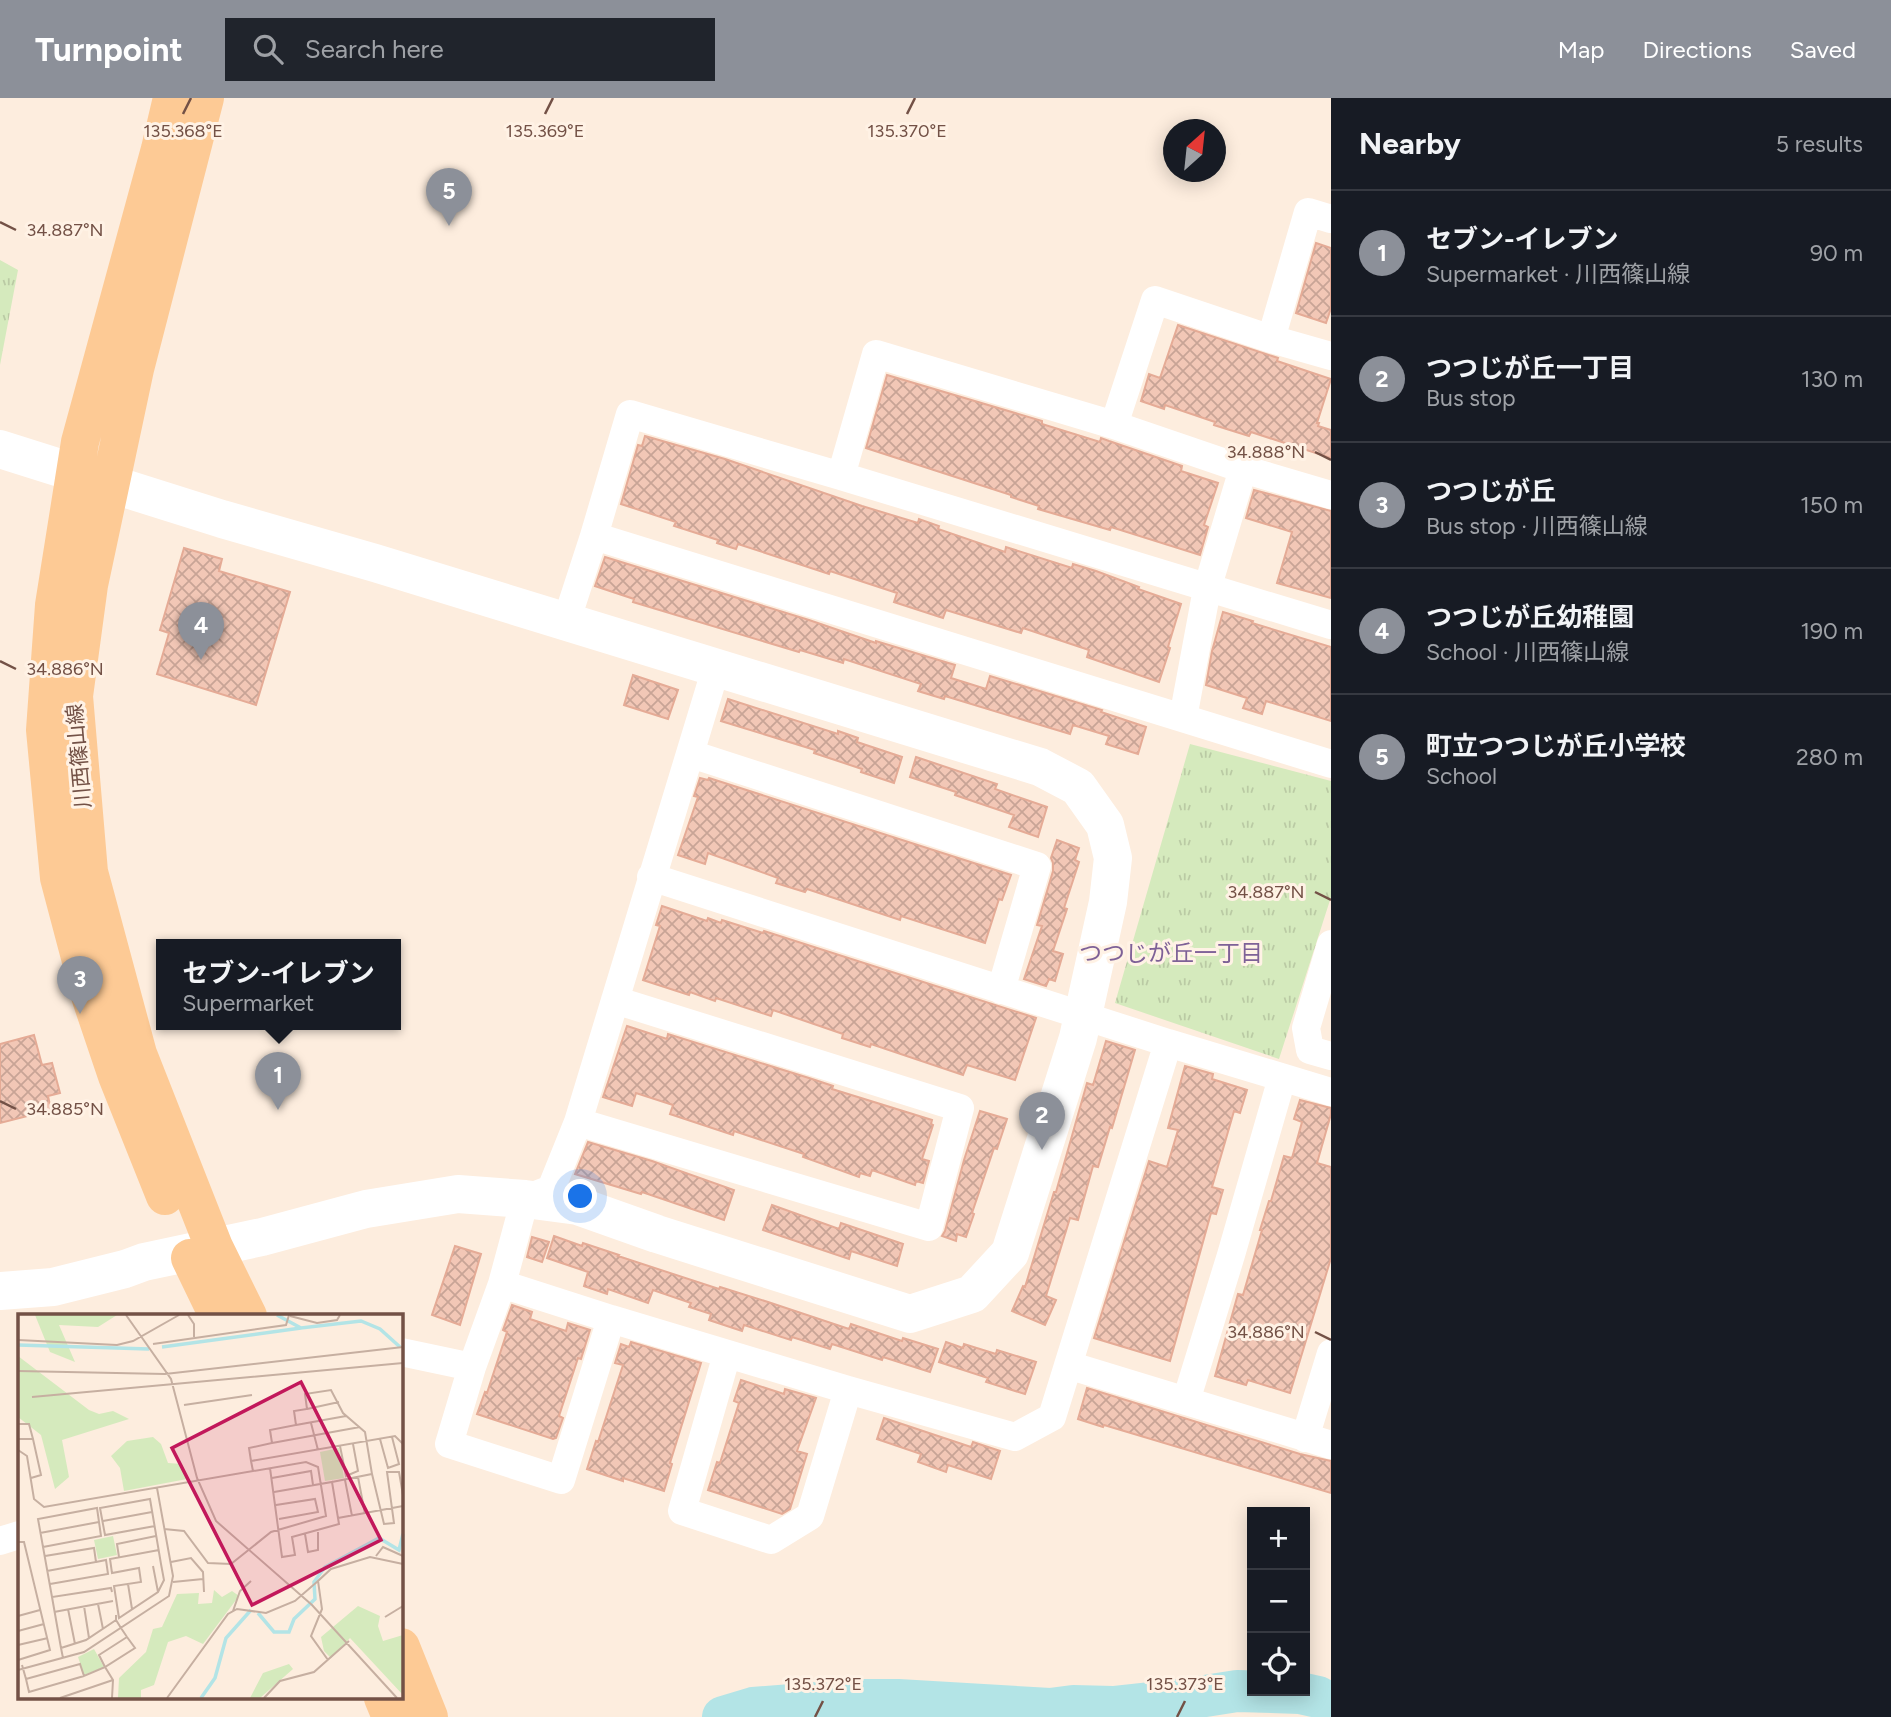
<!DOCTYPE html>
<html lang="en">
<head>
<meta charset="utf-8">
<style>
	body { margin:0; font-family:Figtree,"Noto Sans JP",sans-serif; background:#20242c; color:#f1f3f6 }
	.controls { position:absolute; right:21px; bottom:21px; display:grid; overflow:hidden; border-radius:0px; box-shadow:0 4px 18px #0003 }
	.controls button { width:63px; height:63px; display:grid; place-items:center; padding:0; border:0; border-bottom:2px solid #363941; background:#171b24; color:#f1f3f6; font:35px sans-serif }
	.compass { position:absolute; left:1163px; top:21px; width:63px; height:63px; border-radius:50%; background:#171b24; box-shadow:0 4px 18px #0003; rotate:27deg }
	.you { position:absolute; left:581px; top:1099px; width:24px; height:24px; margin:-18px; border:5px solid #fff; border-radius:50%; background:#1a73e8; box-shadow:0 0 0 10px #1a73e833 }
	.badge { display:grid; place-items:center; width:46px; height:46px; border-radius:50%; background:#8c9099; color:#fff; font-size:23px; font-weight:700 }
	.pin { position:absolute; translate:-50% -58px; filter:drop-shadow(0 2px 4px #0008) }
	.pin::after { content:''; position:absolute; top:37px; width:24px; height:21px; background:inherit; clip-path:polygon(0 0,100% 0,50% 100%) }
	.popup { position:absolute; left:156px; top:841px; width:245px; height:91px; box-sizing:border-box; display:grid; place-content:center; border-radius:0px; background:#171b24; filter:drop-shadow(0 2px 5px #0005); font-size:23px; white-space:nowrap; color:#9ea1a6 }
	.popup b { font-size:26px; color:#f1f3f6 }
	.popup::after { content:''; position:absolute; left:50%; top:100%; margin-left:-14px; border:14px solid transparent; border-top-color:#171b24 }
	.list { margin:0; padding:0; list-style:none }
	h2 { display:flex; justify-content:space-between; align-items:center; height:91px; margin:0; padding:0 28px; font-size:30px }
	h2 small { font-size:23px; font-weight:400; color:#9ea1a6 }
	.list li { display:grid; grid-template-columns:46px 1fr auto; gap:21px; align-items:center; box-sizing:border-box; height:126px; padding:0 28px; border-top:2px solid #363941 }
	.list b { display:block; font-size:26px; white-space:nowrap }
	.list p { margin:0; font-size:23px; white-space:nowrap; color:#9ea1a6 }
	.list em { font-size:23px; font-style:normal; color:#9ea1a6 }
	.icon { flex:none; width:38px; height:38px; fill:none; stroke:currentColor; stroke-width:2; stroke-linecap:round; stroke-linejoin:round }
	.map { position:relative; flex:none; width:1331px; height:1619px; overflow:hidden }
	header { display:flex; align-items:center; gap:42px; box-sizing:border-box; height:98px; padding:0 35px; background:#8c9099; color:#fff }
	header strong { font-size:33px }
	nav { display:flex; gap:38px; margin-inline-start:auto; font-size:24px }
	.search { width:490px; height:63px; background:#20242c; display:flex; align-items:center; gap:18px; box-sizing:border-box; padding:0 24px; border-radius:0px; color:#9ea1a6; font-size:26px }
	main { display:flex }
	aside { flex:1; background:#171b24 }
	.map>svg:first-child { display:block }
	.park { fill:url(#park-tufts) }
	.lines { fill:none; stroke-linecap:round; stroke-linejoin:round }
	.river { stroke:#b3e4e6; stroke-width:42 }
	.building { fill:url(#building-cross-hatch); stroke:#e5ab96; stroke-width:2 }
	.street { stroke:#fff; stroke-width:28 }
	.secondary { stroke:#fff; stroke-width:38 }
	.primary { stroke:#fdca95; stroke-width:38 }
	.ticks { fill:none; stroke:#735146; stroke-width:2.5 }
	.labels { text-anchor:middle; stroke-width:6; stroke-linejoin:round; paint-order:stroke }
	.street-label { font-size:21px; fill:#735146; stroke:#fff2e5 }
	.neighbourhood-label { font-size:23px; fill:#7e6197; stroke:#fff2e5 }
	.inset-river { fill:none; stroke:#b3e4e6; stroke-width:3.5 }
	.inset-road { fill:none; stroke:#c6afa1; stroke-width:2 }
	.view { fill:#c2185b; fill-opacity:0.15; stroke:#c2185b; stroke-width:3.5 }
	.inset-edge { fill:none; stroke:#735146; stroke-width:3.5 }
	.ticks-label { font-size:18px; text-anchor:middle; fill:#735146; stroke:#fff2e5; stroke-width:6; stroke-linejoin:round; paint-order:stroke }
</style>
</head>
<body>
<header>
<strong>Turnpoint</strong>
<div class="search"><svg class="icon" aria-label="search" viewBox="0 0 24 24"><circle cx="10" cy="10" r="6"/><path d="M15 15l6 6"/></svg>Search here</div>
<nav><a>Map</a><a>Directions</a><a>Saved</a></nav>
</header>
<main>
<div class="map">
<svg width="1331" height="1619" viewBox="0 0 1331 1619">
	<defs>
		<pattern id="park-tufts" width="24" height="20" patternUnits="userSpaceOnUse" patternTransform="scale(1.75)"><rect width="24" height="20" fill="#d5eabd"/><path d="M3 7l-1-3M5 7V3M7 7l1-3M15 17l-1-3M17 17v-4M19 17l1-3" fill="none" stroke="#bacaa4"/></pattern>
		<pattern id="building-cross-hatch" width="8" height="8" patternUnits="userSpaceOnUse" patternTransform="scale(1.75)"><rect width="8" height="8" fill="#f2c7b6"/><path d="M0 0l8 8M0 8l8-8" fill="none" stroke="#c8a496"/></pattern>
	</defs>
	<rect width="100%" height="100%" fill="#fdedde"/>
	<path class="park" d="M0,162L18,172L0,267Z
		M1190,646L1331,683V799L1279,961L1115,905Z"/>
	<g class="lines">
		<path class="river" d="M723,1619L753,1610L856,1602H898L1050,1611L1073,1608L1113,1609L1186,1601L1237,1593L1300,1595L1318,1599L1331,1606"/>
	</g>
	<path class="building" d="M1316,145L1331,150V210L1326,225L1296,215Z
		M1178,227L1278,260L1277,263L1331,281L1317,325H1319L1318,328L1331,332V360L1251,334L1249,338L1214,327L1215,324L1165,307L1164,311L1141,303L1149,276L1160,280Z
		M887,277L1042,323V326L1100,344L1101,340L1109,343L1182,368L1181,373L1218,385L1204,427L1208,429L1200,457L1111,429L1110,432L1038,411L1039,408L1011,399V397L866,350Z
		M645,338L725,361L862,408L918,425L919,421L939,428L938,431L1005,454L1006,449L1072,470L1073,466L1096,473L1139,489L1138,491L1181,506L1168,549L1170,550L1159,584L1087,559L1089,552L1023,530L1021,535L946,512L943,520L894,504L897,495L830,473L829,476L738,446L736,451L717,445L718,442L674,428L676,424L621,406L638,347L642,348Z
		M1254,392L1331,413V500L1277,485L1292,434L1246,420Z
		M184,450L222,461L219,473L290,494L256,607L157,576L169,535L160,532Z
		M605,459L809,522L876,545V543L955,567L951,580L986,591L990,578L1102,612L1101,614L1146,629L1138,656L1106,646L1109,638L1073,627L1070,636L945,598L944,601L918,593L921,586L844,561L843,565L800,552L799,554L633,504L634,501L595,488Z
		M1223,514L1253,523L1252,525L1331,549V623L1266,603L1262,616L1243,610L1247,600L1206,587L1212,553Z
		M633,577L678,592L668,621L624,607Z
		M728,601L838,636V633L858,640L857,644L902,659L894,685L861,674L862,671L814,655L815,652L721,623Z
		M916,659L997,686L995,691L1047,709L1038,739L1009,729L1014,717L955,697L956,694L910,679Z
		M700,680L708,682L709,680L1011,777L1002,802L999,801L985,845L901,818L900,822L807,791L805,794L776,785L778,780L708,755L705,766L678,757L698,699L694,698Z
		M1057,742L1079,750L1075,762L1079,764L1064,810L1067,811L1053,853L1063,856L1055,883L1049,881L1046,888L1024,881L1042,828L1037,827L1053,773V765L1051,760Z
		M662,808L707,823L708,820L721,825L722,822L763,835L764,833L1036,920L1015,982L967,967L963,977L871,946L870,949L842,940L843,936L773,912L771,918L716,900L715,903L690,894L689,897L643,882L660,828L656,827Z
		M627,928L667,941L668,936L809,980L833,988L832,991L932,1022L931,1026L933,1027L922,1061L929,1063L923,1085L916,1083L915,1087L872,1072L870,1078L860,1075L859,1079L803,1059L804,1056L734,1033L733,1037L670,1016L673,1007L636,995L632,1008L603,999Z
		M34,937L42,967L52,965L60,995L48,998L51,1012L0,1025V946Z
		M1106,943L1135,952L1112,1030L1110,1029L1098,1069L1093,1068L1078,1122L1070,1120L1046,1198L1056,1202L1045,1227L1012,1213L1023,1188L1025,1189L1054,1094H1056L1087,985L1093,987Z
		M1185,968L1213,976L1212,981L1247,992L1240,1015L1234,1013L1212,1089L1223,1092L1216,1116L1211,1115L1170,1263L1094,1240L1149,1063L1167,1069L1178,1032L1168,1030Z
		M1300,1002L1331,1010V1016L1317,1065L1331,1069V1160L1290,1295L1248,1282L1246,1287L1215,1278L1238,1196L1243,1197L1262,1132H1260L1269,1103H1271L1284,1058L1292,1060L1302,1024L1294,1021Z
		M980,1013L1007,1021L997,1051L994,1050L972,1115L974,1116L966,1139L957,1136L956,1143L942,1138L945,1133L964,1062Z
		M588,1044L652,1063L734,1092L724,1122L642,1094L641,1096L575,1076Z
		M772,1107L839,1131L841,1125L903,1146L897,1168L851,1153L849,1161L763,1132Z
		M554,1138L582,1148L583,1145L619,1157L618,1158L719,1191L720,1189L768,1204L849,1231L851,1226L902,1243L903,1240L938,1251L930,1274L883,1259L882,1262L832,1246L830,1251L792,1239L791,1242L744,1227L742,1233L709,1222L711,1216L689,1209L691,1205L653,1192L648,1205L608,1191L607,1196L584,1188L588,1174L547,1160Z
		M532,1139L549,1144L542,1164L527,1159Z
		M455,1148L481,1156L460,1227L432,1217Z
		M512,1207L532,1214L530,1221L566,1233L568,1225L590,1232L581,1261L578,1260L559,1318L563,1320L556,1340L553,1341L477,1316L485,1294L487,1295L507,1234L503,1232Z
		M631,1244L701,1265L670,1365L672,1366L664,1393L623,1380V1383L587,1371L596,1343L598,1344L623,1267L615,1265L621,1246L629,1249Z
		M946,1244L963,1250L964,1246L996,1256L997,1252L1036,1264L1025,1296L986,1284L988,1280L939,1264Z
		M741,1282L784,1296L785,1291L816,1300L797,1353L807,1356L790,1411L782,1416L708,1392L717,1364L720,1365L739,1305L734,1303Z
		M1087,1290L1300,1356L1331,1363V1395L1104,1327L1103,1329L1078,1321Z
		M884,1320L971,1349L973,1344L1000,1353L991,1381L948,1367L946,1374L918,1364L921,1356L877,1341Z"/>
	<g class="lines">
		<path class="street" d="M1271,241L1331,258
			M1114,327L1243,371L1331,397
			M841,378L1331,527
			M594,438L630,316L841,378L876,256L1114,327L1155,202L1271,241L1308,114L1331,121
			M566,524L594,438L1331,666
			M1183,620L1207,491L1243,371
			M691,656L1037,768L1001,892
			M651,779L1168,945L1052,1319L1015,1339L848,1292L611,1221L561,1382L449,1346L472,1269L502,1186L525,1101L551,1091L578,1024L716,570
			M1331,846L1306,930L1310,952L1331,958
			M1168,945L1331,994
			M578,1024L929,1129L960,1010L615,902
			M502,1186L611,1221
			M401,1254L472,1269
			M727,1256L682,1413L771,1442L810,1418L848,1292
			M1068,1267L1331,1347
			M1186,1303L1231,1157L1282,980
			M1305,1340L1331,1255
			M0,1443L19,1437"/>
		<path class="secondary" d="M0,351L222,421L375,465L1040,669L1078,689L1105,727L1113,760L1108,804L1078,940L1010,1155L972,1196L910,1216L657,1136L578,1108L525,1101L458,1096L366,1111L262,1139L144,1164L125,1171L53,1189L0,1193"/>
		<path class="primary" d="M205,0L135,271L89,487L74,598L89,774L138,956L214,1149L248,1218
			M165,1098L117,978L91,901L59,780L45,632L54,507L80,344L160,51L172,0
			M190,1160L218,1218
			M401,1549L429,1619
			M383,1600L391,1619"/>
	</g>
	<path class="ticks" d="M183,16L191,0M545,16L553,0M907,16L915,0M0,124L16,132M1315,354L1331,362M0,563L16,571M1315,794L1331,802M0,1003L16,1011M1315,1234L1331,1242M815,1619L823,1603M1177,1619L1185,1603"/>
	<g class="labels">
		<g class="street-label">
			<text transform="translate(79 658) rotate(-95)" y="7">川西篠山線</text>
		</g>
		<g class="neighbourhood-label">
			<text x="1171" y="863">つつじが丘一丁目</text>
		</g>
	</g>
	<g transform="translate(18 1216)">
		<rect width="385" height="385" fill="#fdedde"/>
		<path d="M17,1H99L80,13L41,11L57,48L32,38ZM0,42L71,96L81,100L95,97L111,105L44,126L51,163L37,175L23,121L0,103ZM196,276L204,283L214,277L221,282L185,330L168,322L150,328L136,371L123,376V384H100L101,364L128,338L135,315L144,313L159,280L181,279L180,290L194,289ZM340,292L362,302L360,312L365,327L385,321V381L332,324L313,344L306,337L303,323ZM271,350L275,355L242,384H232L245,359Z" fill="#d5eabd"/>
		<path d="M135,123L143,130L150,149L164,150L169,165L106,177L102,154L93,142L109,127ZM321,134L326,164L307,167L302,138ZM95,222L99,241L80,245L76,226ZM76,335L86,353L66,361L60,343Z" fill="#d5eabd"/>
		<path class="inset-river" d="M259,1L283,14L343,7L362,15L382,33M0,31L131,35M144,33L283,14M240,299L256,318H271L276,305L297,285L296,268L307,253L361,224L381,236L385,220M183,384L197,364L208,324L233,296"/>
		<path class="inset-road" d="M108,1L153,65L179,164L198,207L294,291L379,384M170,1L176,10V23M272,2L299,9L319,6L322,1M0,26L99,31L115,27L161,1M135,30L268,11L271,1M0,57L147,60L385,33M14,83L385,49M166,91L234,81M289,95L321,88M293,109L300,136M0,110H11L15,125M278,111L328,102M0,125H15L23,161L13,164M362,125L370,154L381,150L374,123M254,129L342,113M322,132L328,162L340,157L335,130M0,136L9,142L16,185L26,193L288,148L300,153L308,202L253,218L213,250L190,249L166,217L146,215M233,147L231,134L254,129L252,116L278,111L276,97L289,95L287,80L313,76L325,99L347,118L354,160M252,154L264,243L277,241L274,223L321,210L314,168L256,178M235,157L233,147L377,122L385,130M340,163L347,200M254,164L293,157L295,171M327,166L334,202M314,168L354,160L366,210L376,209L369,158H381L385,181M258,191L297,185L300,198L261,205M320,204L385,192M85,207L134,198M137,212L87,221L82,194L132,185L143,250L146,266L140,278L101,304L96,272L123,268L121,254L94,259L92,245L141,236M22,219L81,208M287,220L290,238L300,236V218M0,228H6L32,336L0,346M25,233L83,222L79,194L20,205L34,283M27,242L76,234L78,248L29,257M358,242L365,233L385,242M101,243L99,230L138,222M153,248L173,244L185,258L186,278M135,252L140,278M155,268L185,265M32,270L90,260L88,246L78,248M110,270L114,295M80,290L85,315M66,292L71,324M50,295L57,330M215,297L222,277L233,267M36,298L95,287M0,302L22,296M367,303L385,292M98,306L103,314L109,323L117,334L87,353L81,341L109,323M0,317L26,310M0,331L30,324M43,334L34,283L93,274L94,278M45,344L43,334L68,326L98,306V301M310,346L293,322L304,295L300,267L313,255L352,243L385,250M4,351L8,365L62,350L66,362L87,353L95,366L94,384M0,356L66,338L151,282L155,262L139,174M8,365L11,378L66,362M42,384L95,366M149,384L210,300L219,295L248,299L277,287L300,267M246,384L262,367L296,358L331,327"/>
		<path class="view" d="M283,68L363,226L234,291L154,134Z"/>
		<rect width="385" height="385" class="inset-edge"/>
	</g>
	<g class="ticks-label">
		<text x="183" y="39">135.368°E</text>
		<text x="545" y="39">135.369°E</text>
		<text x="907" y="39">135.370°E</text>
		<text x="65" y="138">34.887°N</text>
		<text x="1266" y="360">34.888°N</text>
		<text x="65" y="577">34.886°N</text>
		<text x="1266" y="800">34.887°N</text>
		<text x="65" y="1017">34.885°N</text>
		<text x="1266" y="1240">34.886°N</text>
		<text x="823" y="1592">135.372°E</text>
		<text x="1185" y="1592">135.373°E</text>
	</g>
</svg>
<div class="controls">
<button>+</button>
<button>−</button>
<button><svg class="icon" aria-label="locate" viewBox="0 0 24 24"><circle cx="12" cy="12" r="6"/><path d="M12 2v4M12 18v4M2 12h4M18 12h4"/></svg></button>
</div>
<svg class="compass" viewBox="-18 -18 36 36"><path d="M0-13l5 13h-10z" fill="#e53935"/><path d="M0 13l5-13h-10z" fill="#9ea1a6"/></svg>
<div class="you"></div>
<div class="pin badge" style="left:278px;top:1012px">1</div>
<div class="popup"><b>セブン-イレブン</b>Supermarket</div>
<div class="pin badge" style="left:1042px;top:1052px">2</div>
<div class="pin badge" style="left:80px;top:916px">3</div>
<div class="pin badge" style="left:201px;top:562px">4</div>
<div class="pin badge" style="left:449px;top:128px">5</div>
</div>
<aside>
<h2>Nearby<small>5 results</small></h2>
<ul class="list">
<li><span class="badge">1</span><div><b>セブン-イレブン</b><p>Supermarket · 川西篠山線</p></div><em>90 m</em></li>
<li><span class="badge">2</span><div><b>つつじが丘一丁目</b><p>Bus stop</p></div><em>130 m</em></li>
<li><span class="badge">3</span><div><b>つつじが丘</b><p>Bus stop · 川西篠山線</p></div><em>150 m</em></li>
<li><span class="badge">4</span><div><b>つつじが丘幼稚園</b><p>School · 川西篠山線</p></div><em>190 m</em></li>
<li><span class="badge">5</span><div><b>町立つつじが丘小学校</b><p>School</p></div><em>280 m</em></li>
</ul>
</aside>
</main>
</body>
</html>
